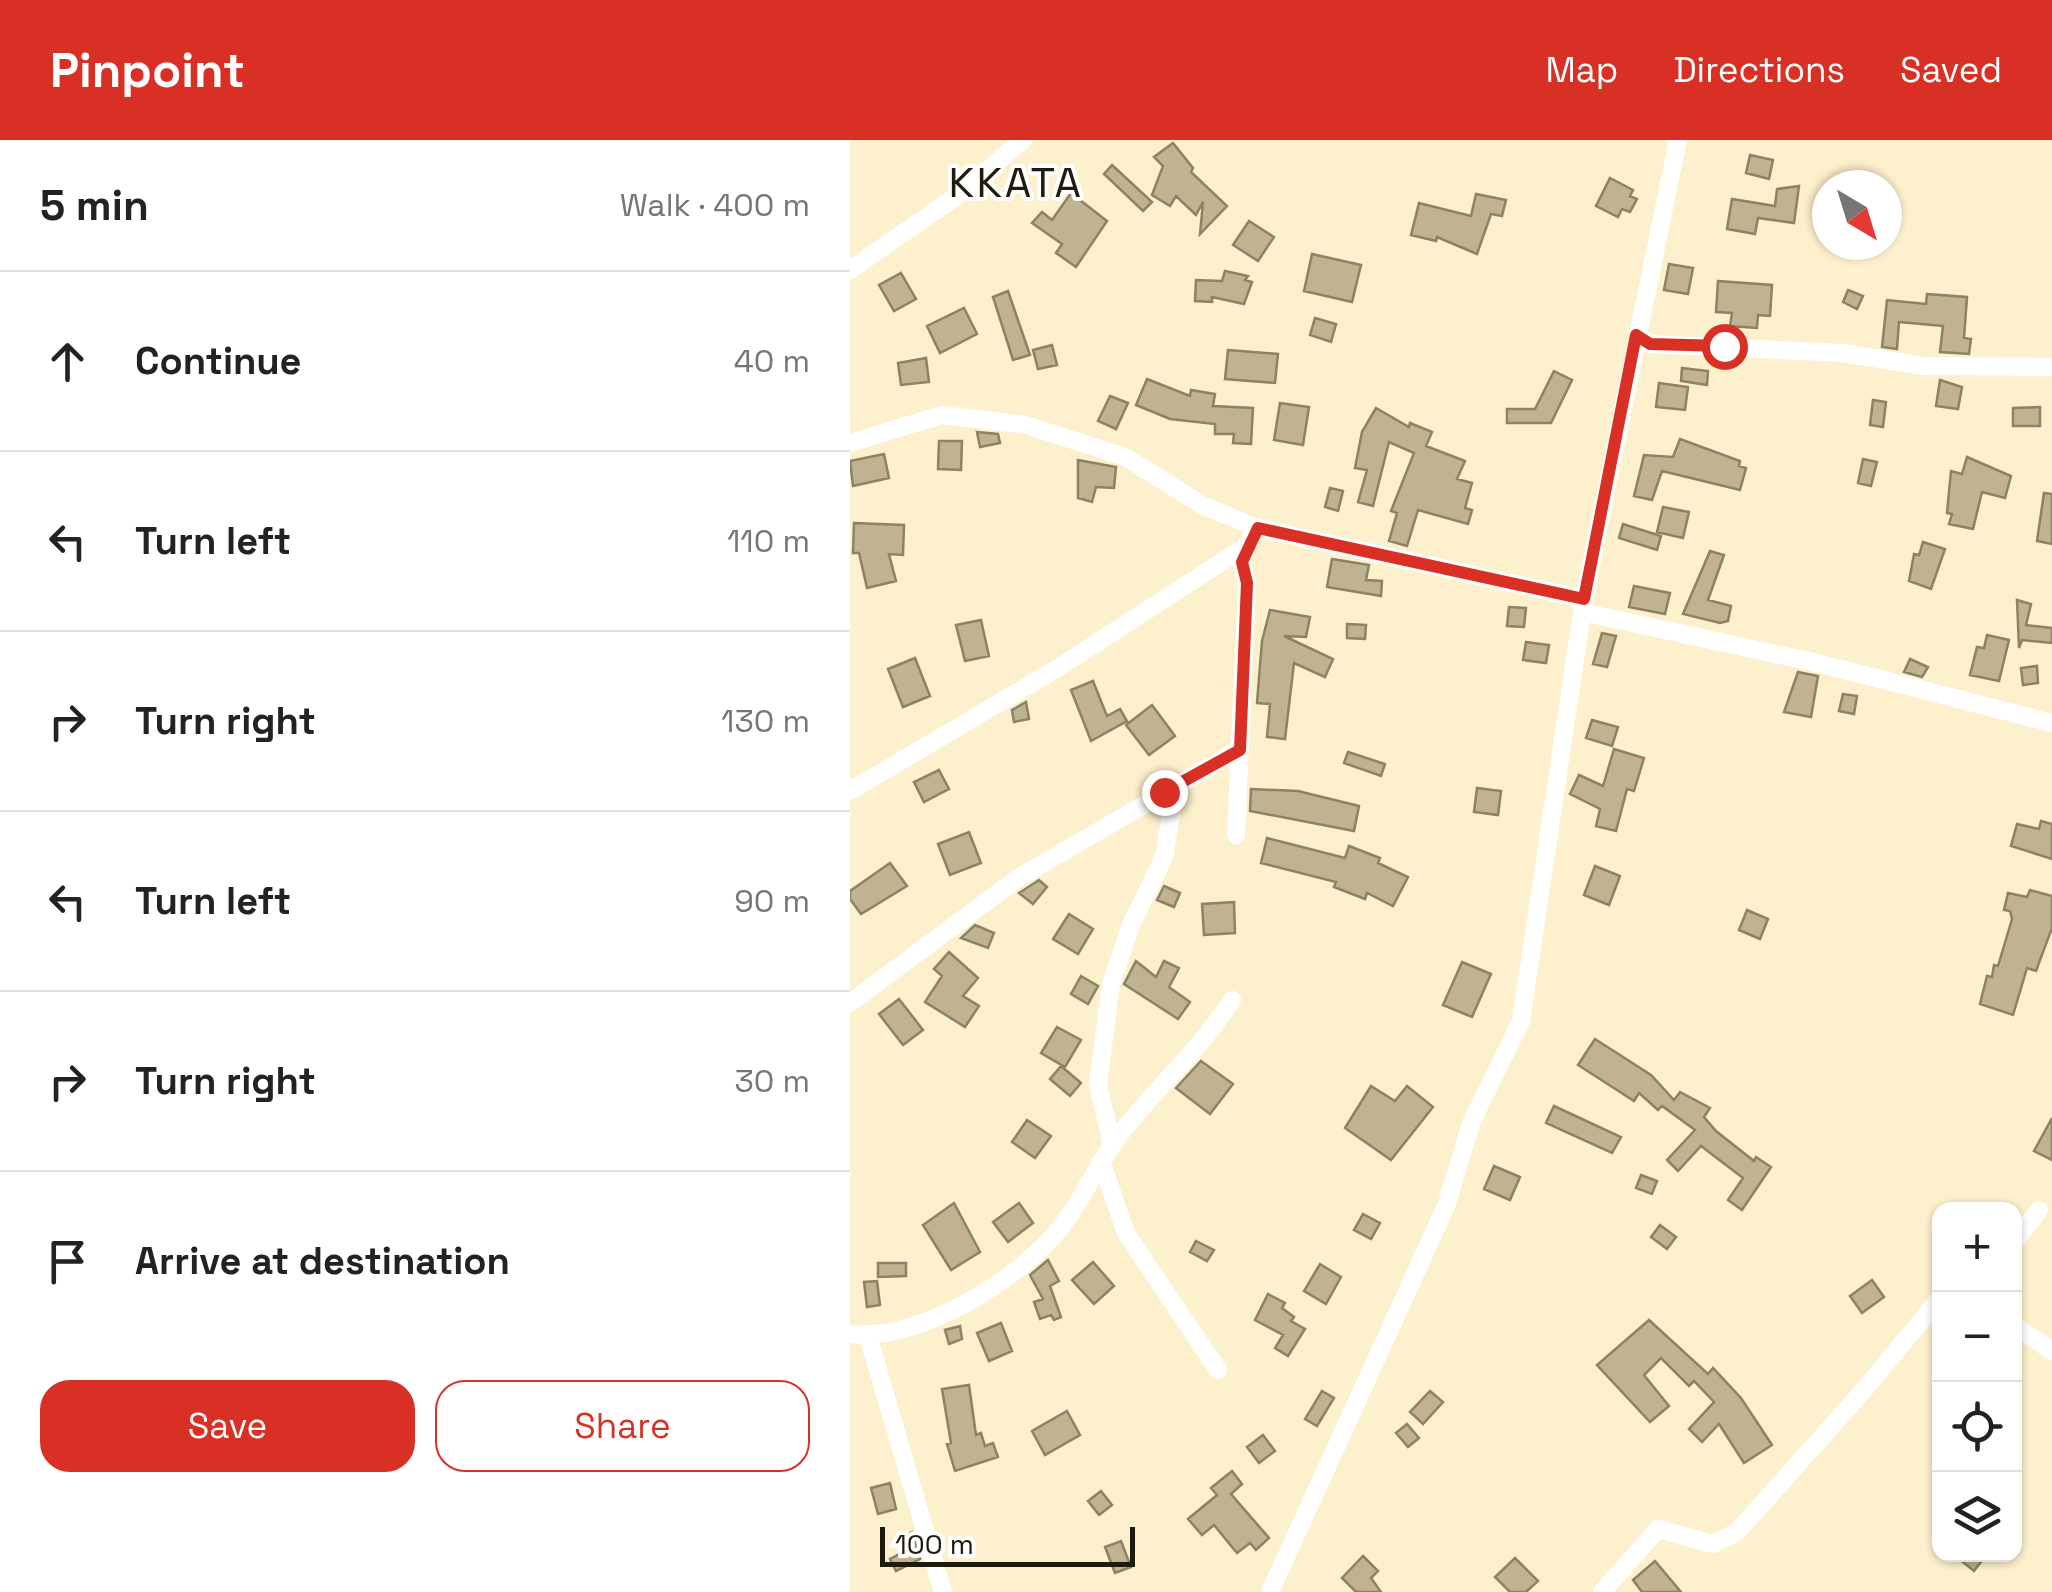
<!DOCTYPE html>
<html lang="en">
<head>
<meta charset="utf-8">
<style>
	body { margin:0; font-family:"Space Grotesk",sans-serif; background:#f2f2f2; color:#222 }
	.controls { position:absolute; right:30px; bottom:30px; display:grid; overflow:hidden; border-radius:20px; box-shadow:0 2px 8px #0004 }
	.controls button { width:90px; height:90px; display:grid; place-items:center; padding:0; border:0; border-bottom:2px solid #e0e0e0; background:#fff; color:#222; font:50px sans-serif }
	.compass { position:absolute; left:962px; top:30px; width:90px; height:90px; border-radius:50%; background:#fff; box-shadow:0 2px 8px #0004; rotate:142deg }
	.scale { position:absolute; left:30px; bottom:25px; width:255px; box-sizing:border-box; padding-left:10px; border:5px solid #1e1a0d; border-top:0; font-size:28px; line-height:35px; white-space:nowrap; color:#1e1a0d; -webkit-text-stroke:8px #fefefe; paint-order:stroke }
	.stop { position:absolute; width:30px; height:30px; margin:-22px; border:8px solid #d93025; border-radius:50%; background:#fff }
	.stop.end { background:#d93025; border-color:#fff; box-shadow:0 2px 10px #0008 }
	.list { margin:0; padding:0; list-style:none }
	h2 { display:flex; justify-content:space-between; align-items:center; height:130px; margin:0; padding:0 40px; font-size:42px }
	h2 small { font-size:32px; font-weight:400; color:#767676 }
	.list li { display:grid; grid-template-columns:65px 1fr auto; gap:30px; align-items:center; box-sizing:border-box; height:180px; padding:0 40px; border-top:2px solid #e0e0e0 }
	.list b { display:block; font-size:38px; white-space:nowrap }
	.list em { font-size:32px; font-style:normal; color:#767676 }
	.actions { display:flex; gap:20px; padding:30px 40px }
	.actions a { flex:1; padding:22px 0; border:2px solid #d93025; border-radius:30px; text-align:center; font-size:35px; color:#d93025 }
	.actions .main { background:#d93025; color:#fff }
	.icon { flex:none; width:55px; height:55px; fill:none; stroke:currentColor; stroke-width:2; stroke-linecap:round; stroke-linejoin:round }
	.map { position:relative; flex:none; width:1202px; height:1452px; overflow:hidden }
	header { display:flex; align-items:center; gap:60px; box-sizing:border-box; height:140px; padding:0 50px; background:#d93025; color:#fff }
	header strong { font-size:48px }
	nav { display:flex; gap:55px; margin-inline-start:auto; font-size:35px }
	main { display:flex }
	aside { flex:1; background:#fff }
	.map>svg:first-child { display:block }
	.building { fill:#bfb391; stroke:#8d8261; stroke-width:2.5 }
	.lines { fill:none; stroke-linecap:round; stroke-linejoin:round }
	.street { stroke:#fff; stroke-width:18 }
	.route { stroke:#d93025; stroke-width:12 }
	.labels { text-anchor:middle; stroke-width:8; stroke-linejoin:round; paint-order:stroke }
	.quarter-label { font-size:42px; letter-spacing:2.5px; fill:#1e1a0d; stroke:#fefefe }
</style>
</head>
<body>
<header>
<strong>Pinpoint</strong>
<nav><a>Map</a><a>Directions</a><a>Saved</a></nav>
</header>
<main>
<aside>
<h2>5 min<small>Walk · 400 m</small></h2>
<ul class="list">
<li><svg class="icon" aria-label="ahead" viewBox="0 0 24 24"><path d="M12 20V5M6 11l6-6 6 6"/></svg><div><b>Continue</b></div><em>40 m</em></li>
<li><svg class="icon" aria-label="left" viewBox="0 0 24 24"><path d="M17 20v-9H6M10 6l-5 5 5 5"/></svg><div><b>Turn left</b></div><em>110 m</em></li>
<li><svg class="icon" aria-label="right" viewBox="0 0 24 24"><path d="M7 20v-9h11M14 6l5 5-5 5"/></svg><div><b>Turn right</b></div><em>130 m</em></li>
<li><svg class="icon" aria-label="left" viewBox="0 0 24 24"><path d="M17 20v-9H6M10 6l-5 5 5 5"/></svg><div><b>Turn left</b></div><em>90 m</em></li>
<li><svg class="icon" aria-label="right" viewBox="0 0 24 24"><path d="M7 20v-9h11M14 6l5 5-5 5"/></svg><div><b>Turn right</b></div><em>30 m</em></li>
<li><svg class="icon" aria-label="arrive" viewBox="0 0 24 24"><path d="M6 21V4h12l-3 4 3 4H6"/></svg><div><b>Arrive at destination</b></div></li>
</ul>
<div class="actions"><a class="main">Save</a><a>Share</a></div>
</aside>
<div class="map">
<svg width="1202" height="1452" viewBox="0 0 1202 1452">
	<rect width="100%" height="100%" fill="#fdf0cd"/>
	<path class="building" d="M323,3L343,28L341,32L377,66L350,94L353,62L346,75L326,56L320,66L302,55L313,26L304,17Z
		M900,15L923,20L919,39L896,33Z
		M262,25L302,62L293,71L254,34Z
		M760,38L783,50L780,56L787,59L780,72L772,69L768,77L746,66Z
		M949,46L944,83L908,78L905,94L877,89L882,59L925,66L927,49Z
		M221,53L257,81L226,127L206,113L212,104L182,83L192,72L202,80Z
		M626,54L656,60L652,76L641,74L627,114L587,97L586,101L561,95L569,63L621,76Z
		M399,81L424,97L408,121L383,105Z
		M462,114L511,125L502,162L454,151Z
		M819,124L843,128L838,154L814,150Z
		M375,131L398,136L395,140L402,142L394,164L362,157V162L345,161L346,140L372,141Z
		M51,133L66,159L44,171L29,145Z
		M868,141L922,145L920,176L908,175L907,188L880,186L882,173L866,172Z
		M998,150L1013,156L1007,169L993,162Z
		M158,151L180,215L163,220L143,157Z
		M1077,154L1117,157L1114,198L1121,199L1119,214L1090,212L1093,186L1049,182L1047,209L1032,207L1037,160L1076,164Z
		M114,168L127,194L90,213L77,186Z
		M465,178L486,184L481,202L460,195Z
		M202,205L207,225L188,229L183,210Z
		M378,210L428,214L425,243L375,239Z
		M76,218L79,242L51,245L48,223Z
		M832,228L858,231L857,245L831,241Z
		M704,231L722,240L701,283H657V269H685Z
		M297,239L340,256L341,250L365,254L363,266L403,268L401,304L383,303L384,294H365V284L320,279L286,265Z
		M1090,240L1112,247L1108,269L1086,266Z
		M809,243L838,247L835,270L806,267Z
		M260,256L278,263L266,289L248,281Z
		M1023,260L1036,262L1033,287L1020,285Z
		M430,263L459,267L453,305L424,300Z
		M1190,267V286H1163V268Z
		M526,268L559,287L560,283L582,292L576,306L615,321L607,339L622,343L615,368L622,370L618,384L568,370L557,406L539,401L547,373L541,371L564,313L539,302L523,366L508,362L517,330L505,328L512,292Z
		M127,292L148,294L150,303L130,307Z
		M830,299L890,321L889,326L896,328L890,350L812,331L802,360L784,356L794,315L823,317Z
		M89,301H112L111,330L88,329Z
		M34,314L39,338L3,346L0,321Z
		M1117,317L1161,336L1155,358L1132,352L1123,389L1099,384L1102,374L1097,373L1101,331L1112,334Z
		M1013,319L1027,322L1021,346L1008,343Z
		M228,320L266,327L264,348L246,347L242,362L228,358Z
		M480,348L493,351L488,371L475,367Z
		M1194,353L1202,354V404L1187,401Z
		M813,367L839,372L833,398L807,392Z
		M4,383L54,385L53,415L39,414L46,441L17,448L9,413H3Z
		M773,384L811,396L807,410L769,398Z
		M1073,402L1095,409L1081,449L1059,441L1064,414L1069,415Z
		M860,411L874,415L858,460L881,466L878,481L870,483L833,474Z
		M482,419L519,425L516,440L532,441L531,456L477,447Z
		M784,446L820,453L815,474L779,467Z
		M1167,460L1181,464L1176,485L1202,488V503L1172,500L1169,508Z
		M659,467L676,468L674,487L657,486Z
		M420,470L460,477L456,497L434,496L483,519L475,537L444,523L435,599L417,597L420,564L407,563L412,501Z
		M131,480L139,516L115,521L106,485Z
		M497,484L516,485L515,499L497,498Z
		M752,493L766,496L757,527L743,524Z
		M1137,495L1159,500L1149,541L1120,535L1127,507L1134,508Z
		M676,502L699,505L696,523L673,520Z
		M65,518L80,556L53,567L38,529Z
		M1060,519L1078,527L1072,537L1054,532Z
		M1187,526L1188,543L1173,545L1171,528Z
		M948,532L968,536L961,577L934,572Z
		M243,541L257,576L270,569L277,581L241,601L221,550Z
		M993,554L1007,556L1004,574L989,571Z
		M176,562L179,579L164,582L162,570Z
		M302,565L325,596L299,615L276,585Z
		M742,580L768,587L762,606L736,598Z
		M764,609L794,618L784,651L777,649L766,691L746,686L750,669L720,654L729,635L753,646Z
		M498,612L535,624L531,636L494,623Z
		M89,630L99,649L74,662L64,642Z
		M627,648L651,651L648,675L624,672Z
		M401,649L448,651L509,666L504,691L400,671Z
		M1191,681L1202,684V719L1161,706L1167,684L1189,689Z
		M119,692L131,723L100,735L88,704Z
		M417,698L495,718L499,706L530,718L528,723L558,737L543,766L517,753L515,759L484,747L486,742L411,723Z
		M40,723L57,746L11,774L0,759V751Z
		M745,726L770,736L759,765L734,755Z
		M189,740L197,747L183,764L169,753Z
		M314,746L330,753L324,767L307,760Z
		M1180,750L1202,756V788L1186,831L1177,828L1163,875L1130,864L1137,836L1142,837L1144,825L1148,826L1162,779L1160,771L1154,770L1158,753L1177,757Z
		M384,762L385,793L354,795L352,764Z
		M897,770L918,779L910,799L889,790Z
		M219,774L243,789L228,814L203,799Z
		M125,785L144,793L138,808L111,798Z
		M99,812L128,838L113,856L129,866L115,887L75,862L92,836L84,829Z
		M286,821L306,837L314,821L329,828L319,847L340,862L328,879L274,844Z
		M612,822L641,834L622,877L593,865Z
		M231,836L248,846L238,864L221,854Z
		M49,859L73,890L53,905L29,874Z
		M207,887L231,900L215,927L191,913Z
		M745,899L801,935L824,960L830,952L860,968L854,977L866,991L904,1021L906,1017L921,1027L892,1070L878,1060L893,1038L851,1006L828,1031L817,1020L845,990L812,966L808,970L789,953L784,961L728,925Z
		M351,921L383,944L360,974L326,948Z
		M211,926L231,943L220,956L200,939Z
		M521,946L545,961L557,946L583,967L541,1020L495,988Z
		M704,966L771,997L762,1013L696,983Z
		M1202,978V1020L1184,1011Z
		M177,980L201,996L185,1018L162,1002Z
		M644,1026L670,1037L660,1060L634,1049Z
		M791,1035L807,1041L802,1054L786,1048Z
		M104,1063L130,1112L101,1130L73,1085Z
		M169,1063L183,1083L158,1102L143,1082Z
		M513,1074L530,1083L521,1099L504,1090Z
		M810,1085L826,1097L817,1109L801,1097Z
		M346,1101L364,1110L357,1121L340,1112Z
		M198,1120L209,1141L200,1146L211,1177L204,1180L201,1175L190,1179L184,1162L193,1159L180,1135Z
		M243,1122L264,1146L244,1164L222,1140Z
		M28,1123H56V1136L28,1137Z
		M470,1124L491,1137L476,1164L454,1151Z
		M1022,1140L1034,1157L1012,1173L1000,1156Z
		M27,1141L30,1165L17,1167L14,1142Z
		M418,1154L435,1163L432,1168L444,1177L441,1181L455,1189L438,1216L425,1208L433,1195L405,1180Z
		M799,1180L858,1234L863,1228L891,1258L922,1305L894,1323L869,1284L852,1302L839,1289L864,1262L844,1241L839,1246L811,1218L794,1235L819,1266L800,1282L747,1225Z
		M151,1183L162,1211L139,1221L127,1193Z
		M110,1186L112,1199L99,1204L95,1190Z
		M119,1245L126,1295L131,1293L135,1306L143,1303L148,1317L105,1331L97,1304L101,1303L92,1249Z
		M472,1251L484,1258L467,1286L455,1279Z
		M580,1251L593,1262L573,1284L560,1272Z
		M217,1271L230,1295L195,1315L182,1291Z
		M557,1284L569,1298L558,1307L546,1293Z
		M413,1295L425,1311L409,1323L397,1307Z
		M382,1331L392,1344L381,1354L419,1398L406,1410L400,1403L387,1413L364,1385L352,1395L338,1379L367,1355L361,1348Z
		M40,1343L46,1369L28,1374L21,1348Z
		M251,1351L262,1365L249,1375L238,1361Z
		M62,1392L70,1419L46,1431L40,1419L53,1412L47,1399Z
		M271,1401L281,1427L265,1433L255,1407Z
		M1103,1414H1137L1124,1431Z
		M513,1416L528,1431L521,1438L531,1452H506L492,1438Z
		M665,1418L688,1441L676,1452H660L645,1437Z
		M805,1421L831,1452H792L783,1440Z"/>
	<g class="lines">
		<path class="street" d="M0,130L104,58L173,0
			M786,195L800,204L993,213L1073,226L1202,227
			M0,303L92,275L176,285L275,317L352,365L408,388L734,459
			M732,472L967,523L1202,583
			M0,651L208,528L396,406L408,388
			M386,695L397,443L392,422L397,405
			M0,863L168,738L390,609
			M262,1005L248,945L261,844L281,785L314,717L323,664L314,652
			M251,1021L276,1093L368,1230
			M1164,1103L1189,1070
			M1164,1185L1202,1211
			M0,1194C69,1201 163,1143 207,1092C233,1061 248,1021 274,989C309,945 352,907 382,860
			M18,1196L93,1452
			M420,1452L597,1064L621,983L671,881L734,459L828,0
			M752,1452L808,1389L863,1404L887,1392L1013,1251L1090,1158"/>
	</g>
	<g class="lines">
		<path class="route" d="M314,652L390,610L397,443L392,422L408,388L734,459L786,195L800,204L874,206"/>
	</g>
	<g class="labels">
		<g class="quarter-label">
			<text x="166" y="57">KKATA</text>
		</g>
	</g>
</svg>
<div class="controls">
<button>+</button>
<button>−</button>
<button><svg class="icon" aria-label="locate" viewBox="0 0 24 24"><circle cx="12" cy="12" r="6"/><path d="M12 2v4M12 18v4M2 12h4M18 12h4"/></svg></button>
<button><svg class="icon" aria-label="layers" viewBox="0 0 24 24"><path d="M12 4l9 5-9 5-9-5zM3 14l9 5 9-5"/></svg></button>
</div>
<svg class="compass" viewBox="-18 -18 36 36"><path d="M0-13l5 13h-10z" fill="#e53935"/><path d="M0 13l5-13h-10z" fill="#767676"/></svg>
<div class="scale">100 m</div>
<div class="stop" style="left:874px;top:206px"></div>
<div class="stop end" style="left:314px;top:652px"></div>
</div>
</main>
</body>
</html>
